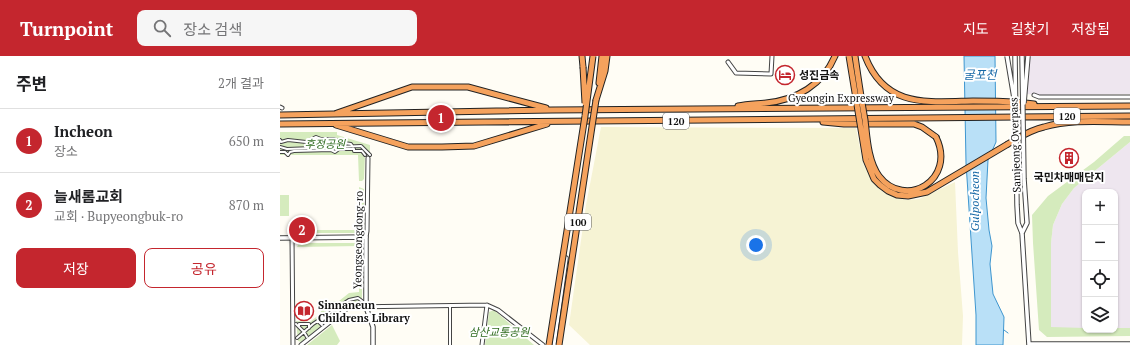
<!DOCTYPE html>
<html lang="ko">
<head>
<meta charset="utf-8">
<style>
	body { margin:0; font-family:"PT Serif","Noto Sans KR",serif; background:#f6f6f6; color:#202124 }
	.controls { position:absolute; right:12px; bottom:12px; display:grid; overflow:hidden; border-radius:8px; box-shadow:0 1px 3px #0004 }
	.controls button { width:36px; height:36px; display:grid; place-items:center; padding:0; border:0; border-bottom:1px solid #e0e0e0; background:#fff; color:#202124; font:20px sans-serif }
	.you { position:absolute; left:476px; top:189px; width:14px; height:14px; margin:-10px; border:3px solid #fff; border-radius:50%; background:#1a73e8; box-shadow:0 0 0 6px #1a73e833 }
	.badge { display:grid; place-items:center; width:26px; height:26px; border-radius:50%; background:#c4262e; color:#fff; font-size:13px; font-weight:700 }
	.pin { position:absolute; translate:-50% -50%; border:2px solid #fff; box-shadow:0 1px 4px #0006 }
	.list { margin:0; padding:0; list-style:none }
	h2 { display:flex; justify-content:space-between; align-items:center; height:52px; margin:0; padding:0 16px; font-size:17px }
	h2 small { font-size:13px; font-weight:400; color:#757577 }
	.list li { display:grid; grid-template-columns:26px 1fr auto; gap:12px; align-items:center; box-sizing:border-box; height:64px; padding:0 16px; border-top:1px solid #e0e0e0 }
	.list b { display:block; font-size:15px; white-space:nowrap }
	.list p { margin:0; font-size:13px; white-space:nowrap; color:#757577 }
	.list em { font-size:13px; font-style:normal; color:#757577 }
	.actions { display:flex; gap:8px; padding:12px 16px }
	.actions a { flex:1; padding:9px 0; border:1px solid #c4262e; border-radius:8px; text-align:center; font-size:14px; color:#c4262e }
	.actions .main { background:#c4262e; color:#fff }
	.icon { flex:none; width:22px; height:22px; fill:none; stroke:currentColor; stroke-width:2; stroke-linecap:round; stroke-linejoin:round }
	.map { position:relative; flex:none; width:850px; height:289px; overflow:hidden }
	header { display:flex; align-items:center; gap:24px; box-sizing:border-box; height:56px; padding:0 20px; background:#c4262e; color:#fff }
	header strong { font-size:19px }
	nav { display:flex; gap:22px; margin-inline-start:auto; font-size:14px }
	.search { width:280px; height:36px; background:#f6f6f6; display:flex; align-items:center; gap:10px; box-sizing:border-box; padding:0 14px; border-radius:8px; color:#757577; font-size:15px }
	main { display:flex }
	aside { flex:1; background:#fff }
	.map>svg:first-child { display:block }
	.industrial { fill:#eee6ef }
	.farmland { fill:#f6f3d4 }
	.green { fill:#d5ebbd }
	.water { fill:#b9e0f7; stroke:#3f96cf }
	.lines { fill:none; stroke-linecap:round; stroke-linejoin:round }
	.stream { stroke:#3f96cf; stroke-width:1 }
	.pedestrian-casing { stroke:#444; stroke-width:4 }
	.minor-casing { stroke:#444; stroke-width:5 }
	.tertiary-casing { stroke:#444; stroke-width:5.5 }
	.motorway-casing { stroke:#222; stroke-width:7 }
	.pedestrian { stroke:#fff; stroke-width:2 }
	.minor { stroke:#fff; stroke-width:3 }
	.tertiary { stroke:#fff; stroke-width:3.5 }
	.motorway { stroke:#f5a25d; stroke-width:5 }
	.tertiary-bridge-casing { stroke:#444; stroke-width:5.5; stroke-linecap:butt }
	.motorway-bridge-casing { stroke:#222; stroke-width:7; stroke-linecap:butt }
	.tertiary-bridge { stroke:#fff; stroke-width:3.5 }
	.motorway-bridge { stroke:#f5a25d; stroke-width:5 }
	.labels { text-anchor:middle; stroke-width:4; stroke-linejoin:round; paint-order:stroke }
	.shield { fill:#fff; stroke:#585858; stroke-width:1 }
	.shield-label { font-size:10px; font-weight:bold; fill:#111 }
	.poi-label { font-size:11px; font-weight:bold; fill:#111; stroke:#fff; text-anchor:start }
	.street-label { font-size:11px; fill:#111; stroke:#fff }
	.park-label { font-size:11px; font-style:italic; fill:#2f6b1f; stroke:#fff }
	.water-label { font-size:12px; font-style:italic; fill:#1768a6; stroke:#fff }
</style>
</head>
<body>
<header>
<strong>Turnpoint</strong>
<div class="search"><svg class="icon" aria-label="search" viewBox="0 0 24 24"><circle cx="10" cy="10" r="6"/><path d="M15 15l6 6"/></svg>장소 검색</div>
<nav><a>지도</a><a>길찾기</a><a>저장됨</a></nav>
</header>
<main>
<aside>
<h2>주변<small>2개 결과</small></h2>
<ul class="list">
<li><span class="badge">1</span><div><b>Incheon</b><p>장소</p></div><em>650 m</em></li>
<li><span class="badge">2</span><div><b>늘새롬교회</b><p>교회 · Bupyeongbuk-ro</p></div><em>870 m</em></li>
</ul>
<div class="actions"><a class="main">저장</a><a>공유</a></div>
</aside>
<div class="map">
<svg width="850" height="289" viewBox="0 0 850 289">
	<rect width="100%" height="100%" fill="#fffdf5"/>
	<path class="industrial" d="M745,0H850V38L760,39L745,38Z
		M850,86V272H835V136H805V272H771V187L773,169L782,148L794,132Z"/>
	<path class="farmland" d="M321,71L576,72L583,107L593,127L603,136L626,144L639,143L675,126L678,196L683,260L682,289H310L289,269L306,149Z"/>
	<path class="green" d="M0,76H57V79L90,89V99H85L84,123L82,125H79L78,99H0Z
		M844,80H850V86L794,132L782,148L773,169L771,187V271L805,272V274H835V272H850V280L767,281L759,274L753,187L752,159L768,140L814,106Z
		M79,131L84,133V174L81,177H29V174H79Z
		M0,139H9V160H0Z
		M19,187H80L82,190V246L80,248L68,249L21,286L18,285L16,265L30,266L41,257V245H59L69,237L79,236V190L17,191Z
		M214,254L254,289H205L209,256Z
		M52,269L60,285L57,289H27Z"/>
	<path class="water" d="M684,0H715L716,86L708,104L706,142L709,174L712,190L710,208L713,238L724,261L723,289H696V259L686,107Z"/>
	<g class="lines">
		<path class="stream" d="M724,274L728,277"/>
		<g class="pedestrian-casing">
			<path id="pedestrian" d="M54,83L55,88L59,91L81,90L90,99
				M0,84L1,86L8,84L26,86L36,81L41,83H54L64,87L71,88L73,91
				M0,91L7,93L59,91
				M0,96H5L8,99L10,96L14,95L51,94L55,96L59,93H74V95H82L85,99
				M59,250L62,253
				M170,250V289
				M38,265L42,269
				M16,268L24,276L33,268L69,244L78,242L82,245
				M19,270V268H29V272
				M17,282L24,276L27,281"/>
		</g>
		<g class="minor-casing">
			<path id="minor" d="M448,6L456,17L491,18L492,0
				M754,39L759,41H850
				M0,51L2,52
				M86,181L87,175L88,102
				M12,182L13,289
				M21,289L69,251L207,249L218,254L263,289
				M202,289L207,249"/>
		</g>
		<g class="tertiary-casing">
			<path id="tertiary" d="M742,177L749,289
				M0,182L86,181V251L93,271V289
				M749,288H850
				M274,289L286,202"/>
		</g>
		<g class="motorway-casing">
			<path id="motorway" d="M302,0L303,11
				M585,0C605,52 646,46 693,45C714,45 733,45 754,48
				M319,27L322,0
				M316,44L325,15L327,0
				M458,50C467,48 476,48 486,47C516,44 543,29 555,0
				M57,57L132,31H188L266,52
				M0,59L272,54L850,50
				M543,66L564,68H634L642,71L656,81
				M0,68L850,60
				M56,69L128,91H162L194,90L267,68
				M728,88C739,81 751,74 764,71C792,63 822,66 850,66"/>
		</g>
		<use href="#pedestrian" class="pedestrian"/>
		<use href="#minor" class="minor"/>
		<use href="#tertiary" class="tertiary"/>
		<use href="#motorway" class="motorway"/>
		<g class="tertiary-bridge-casing">
			<path id="tertiary-bridge" d="M727,0L734,42
				M735,0L737,149L738,167L742,177
				M742,0L744,123L747,167L742,177
				M744,47L748,0"/>
		</g>
		<g class="motorway-bridge-casing">
			<path id="motorway-bridge" d="M569,0L586,104L594,123L600,129L608,135L617,139L628,140L647,136L728,88
				M575,0C578,21 581,42 585,64C587,81 588,105 599,120C625,154 677,124 656,81
				M303,11L305,47
				M269,289L305,60L313,0
				M279,289L316,44"/>
		</g>
		<use href="#tertiary-bridge" class="tertiary-bridge"/>
		<use href="#motorway-bridge" class="motorway-bridge"/>
	</g>
	<defs>
		<g id="hotel-ring" transform="scale(1)"><circle r="9.5" fill="#fff" stroke="#c4262e" stroke-width="1.5"/><path d="M-6-4.5h1.5V1H6V5H4.5V3h-9V5H-6ZM-4 0a1.8 1.8 0 1 1 3.6 0ZM.5 0V-2.5h3Q6-2.5 6 0Z" fill="#c4262e"/></g>
		<g id="building-ring" transform="scale(1)"><circle r="9.5" fill="#fff" stroke="#c4262e" stroke-width="1.5"/><path d="M-4-6H4V6H1V3H-1V6H-4ZM-2.5-4.3h1.7v1.8h-1.7ZM.8-4.3h1.7v1.8H.8ZM-2.5-1h1.7V.8h-1.7ZM.8-1h1.7V.8H.8Z" fill="#c4262e"/></g>
		<g id="library-ring" transform="scale(1)"><circle r="9.5" fill="#fff" stroke="#c4262e" stroke-width="1.5"/><path d="M-6-4Q-3-5.5-.7-3.5V5Q-3 3-6 4ZM6-4Q3-5.5 .7-3.5V5Q3 3 6 4Z" fill="#c4262e"/></g>
	</defs>
	<g fill-rule="evenodd">
		<use href="#hotel-ring" x="505" y="19"/>
		<use href="#building-ring" x="789" y="102"/>
		<use href="#library-ring" x="24" y="255"/>
	</g>
	<g class="labels">
		<g class="shield">
			<rect x="774" y="52" width="26" height="16" rx="3"/>
			<rect x="383" y="57" width="26" height="16" rx="3"/>
			<rect x="285" y="158" width="26" height="16" rx="3"/>
		</g>
		<g class="shield-label">
			<text x="787" y="64">120</text>
			<text x="396" y="69">120</text>
			<text x="298" y="170">100</text>
		</g>
		<g class="poi-label">
			<text x="519" y="23">성진금속</text>
			<text x="789" y="125" text-anchor="middle">국민차매매단지</text>
			<text x="38" y="253">Sinnaneun<tspan x="38" dy="13">Childrens Library</tspan></text>
		</g>
		<g class="street-label">
			<text x="561" y="46">Gyeongin Expressway</text>
			<text transform="translate(735 89) rotate(-92)" y="4">Samjeong Overpass</text>
			<text transform="translate(78 184) rotate(-89)" y="4">Yeongseongdong-ro</text>
		</g>
		<g class="park-label">
			<text x="45" y="92">후정공원</text>
			<text x="219" y="280">삼산교통공원</text>
		</g>
		<g class="water-label">
			<text x="700" y="23">굴포천</text>
			<text transform="translate(695 145) rotate(-90)" y="4">Gulpocheon</text>
		</g>
	</g>
</svg>
<div class="controls">
<button>+</button>
<button>−</button>
<button><svg class="icon" aria-label="locate" viewBox="0 0 24 24"><circle cx="12" cy="12" r="6"/><path d="M12 2v4M12 18v4M2 12h4M18 12h4"/></svg></button>
<button><svg class="icon" aria-label="layers" viewBox="0 0 24 24"><path d="M12 4l9 5-9 5-9-5zM3 14l9 5 9-5"/></svg></button>
</div>
<div class="you"></div>
<div class="pin badge" style="left:161px;top:62px">1</div>
<div class="pin badge" style="left:22px;top:174px">2</div>
</div>
</main>
</body>
</html>
